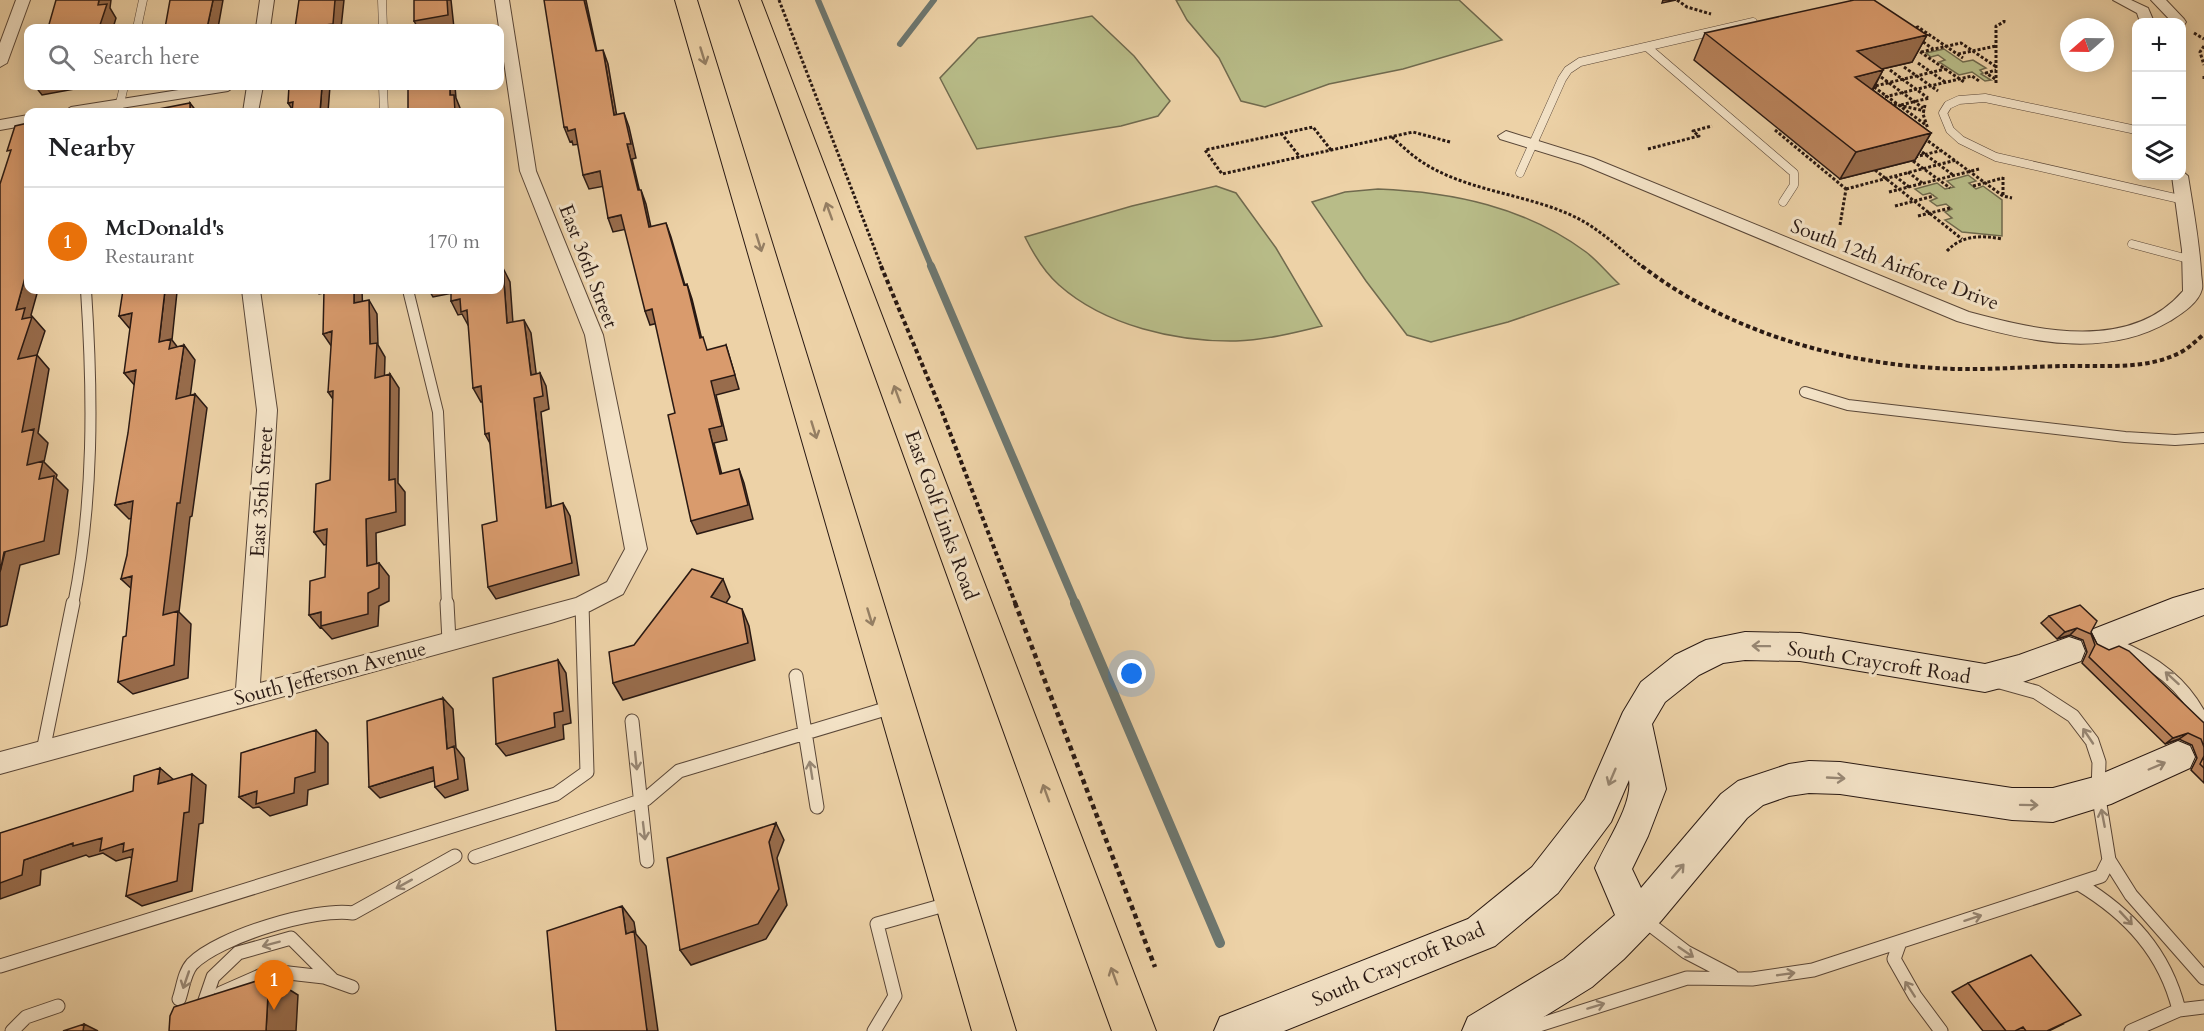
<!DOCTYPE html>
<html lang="en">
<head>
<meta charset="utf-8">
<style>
	body { margin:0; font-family:Cardo,serif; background:#f2f2f2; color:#202124 }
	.controls { position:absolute; right:18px; top:18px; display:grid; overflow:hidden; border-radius:12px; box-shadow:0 3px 15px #0003 }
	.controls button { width:54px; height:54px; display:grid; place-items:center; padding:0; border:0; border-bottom:2px solid #e0e0e0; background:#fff; color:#202124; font:30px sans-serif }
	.compass { position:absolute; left:2060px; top:18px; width:54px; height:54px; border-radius:50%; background:#fff; box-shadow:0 3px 15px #0003; rotate:250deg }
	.you { position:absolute; left:1132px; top:674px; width:21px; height:21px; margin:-15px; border:4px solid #fff; border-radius:50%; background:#1a73e8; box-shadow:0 0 0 9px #1a73e833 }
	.badge { display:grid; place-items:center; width:39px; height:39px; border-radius:50%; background:#8f2418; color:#fff; font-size:20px; font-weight:700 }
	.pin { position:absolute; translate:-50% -50px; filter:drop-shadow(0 2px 3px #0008) }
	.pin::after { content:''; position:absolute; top:32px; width:21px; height:18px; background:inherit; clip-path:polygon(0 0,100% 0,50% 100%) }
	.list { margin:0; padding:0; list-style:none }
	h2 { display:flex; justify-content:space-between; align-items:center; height:78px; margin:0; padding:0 24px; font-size:26px }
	h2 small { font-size:20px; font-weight:400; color:#757577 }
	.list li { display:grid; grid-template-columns:39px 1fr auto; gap:18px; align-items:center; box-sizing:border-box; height:108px; padding:0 24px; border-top:2px solid #e0e0e0 }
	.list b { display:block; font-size:22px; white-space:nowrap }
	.list p { margin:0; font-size:20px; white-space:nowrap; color:#757577 }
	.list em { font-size:20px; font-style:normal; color:#757577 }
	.icon { flex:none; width:33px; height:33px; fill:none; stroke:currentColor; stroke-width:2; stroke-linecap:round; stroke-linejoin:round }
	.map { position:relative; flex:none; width:2204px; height:1031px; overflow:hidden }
	.search { position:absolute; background:#fff; box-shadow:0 3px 15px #0003; left:24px; top:24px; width:480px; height:66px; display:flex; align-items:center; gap:15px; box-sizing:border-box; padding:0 21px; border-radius:12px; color:#757577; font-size:22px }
	.panel { position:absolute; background:#fff; box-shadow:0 3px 15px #0003; left:24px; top:108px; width:480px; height:186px; border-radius:12px }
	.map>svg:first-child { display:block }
	.green { fill:#b8bc88; stroke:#706a4e; stroke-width:1.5 }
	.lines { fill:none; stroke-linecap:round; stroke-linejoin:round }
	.stream-far2 { stroke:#6d7770; stroke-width:6 }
	.stream-far1 { stroke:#6d7770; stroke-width:8 }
	.stream { stroke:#6d7770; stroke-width:10 }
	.lane-far2-casing { stroke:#5a4738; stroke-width:9 }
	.lane-far1-casing { stroke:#5a4738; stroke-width:12 }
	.lane-casing { stroke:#5a4738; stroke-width:15 }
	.street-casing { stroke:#5a4738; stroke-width:2 }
	.secondary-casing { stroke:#291913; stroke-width:2 }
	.primary-casing { stroke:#291913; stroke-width:2 }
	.path-far2 { stroke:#291913; stroke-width:3; stroke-dasharray:3 2; stroke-linecap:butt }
	.path-far1 { stroke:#291913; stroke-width:4; stroke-dasharray:4.5 3; stroke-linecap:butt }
	.path { stroke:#291913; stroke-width:4.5; stroke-dasharray:5 4; stroke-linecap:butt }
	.lane-far2 { stroke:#f3e2c6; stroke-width:8 }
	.lane-far1 { stroke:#f3e2c6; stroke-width:10 }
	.lane { stroke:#f3e2c6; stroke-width:13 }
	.street { fill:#f3e2c6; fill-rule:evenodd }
	.secondary { fill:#f3e2c6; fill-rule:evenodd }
	.primary { fill:#edd2a7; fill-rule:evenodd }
	.wall { fill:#bb855e; stroke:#291913; stroke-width:1.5 }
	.shaded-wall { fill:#986c4c; stroke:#291913; stroke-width:1.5 }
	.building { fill:#d99b6d; stroke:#291913; stroke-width:1.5 }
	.oneway { stroke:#957f64 }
	.oneway2 { stroke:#988875 }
	.labels { text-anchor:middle; stroke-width:6; stroke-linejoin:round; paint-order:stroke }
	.street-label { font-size:20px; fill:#291913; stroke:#f3e2c6 }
</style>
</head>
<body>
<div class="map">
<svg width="2204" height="1031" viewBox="0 0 2204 1031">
	<rect width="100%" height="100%" fill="#edd2a7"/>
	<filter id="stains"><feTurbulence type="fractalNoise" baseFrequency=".00333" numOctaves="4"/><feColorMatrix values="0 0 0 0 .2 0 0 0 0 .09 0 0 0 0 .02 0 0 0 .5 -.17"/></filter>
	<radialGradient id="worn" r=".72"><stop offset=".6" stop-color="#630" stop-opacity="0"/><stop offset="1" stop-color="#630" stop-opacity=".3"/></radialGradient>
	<path class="green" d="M1176,0H1459L1502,40L1403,69L1329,84L1265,107L1241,101L1219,58L1187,20Z
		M1092,16L1134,56L1170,101L1158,116L1121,126L977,149L940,78L978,38Z
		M1944,49L1963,62L1973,60L1986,68L1980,70L1983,73L1981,74L1991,80L1985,81L1972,72L1959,75L1939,62L1945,60L1938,55L1931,57L1926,53Z
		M1968,175L1976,181L1969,183L1976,189L1983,186L2002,200V236L1962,232L1945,220L1952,218L1945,212L1952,209L1946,204L1937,206L1930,201L1937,198L1930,193L1923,195L1915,189L1937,183L1945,189L1954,187L1947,181Z
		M1216,186L1236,193L1276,248L1322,326C1294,333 1265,340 1236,341C1177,342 1105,326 1059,285C1044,272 1034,255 1025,237L1132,206Z
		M1378,189C1453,192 1525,207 1586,252C1598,261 1608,274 1619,284L1508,322L1431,342L1407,335L1366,281L1312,202L1345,192Z"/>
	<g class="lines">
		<path class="stream-far2" d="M818,0L932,268
			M900,44L934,0"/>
		<path class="stream-far1" d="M931,266L1076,605"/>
		<path class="stream" d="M1075,603L1220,943"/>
		<g class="lane-far2-casing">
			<path id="lane-far2" d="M382,0L383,28
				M137,28L143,0
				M1647,47L1794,173V185L1783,202
				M383,86L384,112
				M118,112L124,86
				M2136,130L1985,98L1959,100L1948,105L1943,113L1950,130L1961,140L1996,157L2184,200
				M1520,173L1562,79L1568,70L1580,62L1753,22
				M2132,244L2192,260"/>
		</g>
		<g class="lane-far1-casing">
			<path id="lane-far1" d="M408,290L438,412L447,605
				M1805,392L1848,405L2125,437L2175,440L2204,438
				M73,605C94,501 93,396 86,290"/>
		</g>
		<g class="lane-casing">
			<path id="lane" d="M447,603L449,641
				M2114,645C2154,662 2186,684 2204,725
				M796,676L817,807
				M632,721L647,861
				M43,751L73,603
				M475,857L646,799L679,771L892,707
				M2109,860L2131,895L2204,978
				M2079,884C2129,914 2165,953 2179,1010L2131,1031
				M1644,920L1686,952L1732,976
				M1900,942L1894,959L1915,996L1941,1031
				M0,966L556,794L587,772L582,605
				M221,993L271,971L324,977L352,987
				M179,999C183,988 184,973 192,964C218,937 316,907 353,913L455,856
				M202,1009L213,977L238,953L291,938L333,980
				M2179,1010L2204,1007
				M12,1031L26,1017L58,1006
				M874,1031L895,996L877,924L948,904
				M1520,1031L1687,978L1752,979L1813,970L2101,876L2109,860L2098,792L2099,762L2092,741L2073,716L2036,692L2000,682"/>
		</g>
		<g class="street-casing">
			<path id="street" d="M16,0H30L7,63L0,67V43Z
				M260,0H274L270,28H256Z
				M495,0H509L536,171L603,335L647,549L623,594L590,611L551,623L0,774V752L236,689L257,410L242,290H260L277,410L260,683L576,598L607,582L625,549L585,335L520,171Z
				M2113,0H2131L2148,8L2154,22H2140L2137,13Z
				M2151,0H2166L2184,19L2186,22L2184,25L2182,26V22H2172Z
				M204,86H236L228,91L96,112H63L71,107Z
				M247,86H263L258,112H243Z
				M28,115V125L0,130V120Z
				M1506,131L1593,158L1969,312C2036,330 2130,353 2183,291L2182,250L2172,176H2182V171L2188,176C2193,208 2199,239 2201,271C2201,277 2203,284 2202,289C2198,304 2181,314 2170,321C2104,360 2025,341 1957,321L1581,164L1500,139L1498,136Z"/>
		</g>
		<g class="secondary-casing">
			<path id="secondary" d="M2204,589V615L2102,654L2091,650L2086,640L2091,630L2173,598Z
				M1745,632L1800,633L1985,664L2019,655L2069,637L2081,641L2085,651L2081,661L2020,683L1985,692L1800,661L1745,660L1723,663L1699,675L1665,702L1652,724L1666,789L1648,836L1632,869L1641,888L1721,794L1738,781L1789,764L1809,761L1840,762L2012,788H2053L2094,777L2178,741L2190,746L2195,757L2190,768L2111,804L2053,822L2012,820L1840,794L1809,793L1789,796L1763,805L1747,818L1661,921L1624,959L1592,987L1521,1031H1462L1468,1017L1564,959L1615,915L1595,868C1605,844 1633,805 1629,780L1611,822L1558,893L1495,946L1284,1031H1214L1220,1017L1468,919L1532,867L1585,799L1623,712L1641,682L1675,655L1706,640Z"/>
		</g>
		<g class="primary-casing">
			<path id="primary" d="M675,0H697L1016,1031H972Z
				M739,0H761L1156,1031H1112Z"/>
		</g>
		<path class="path-far2" d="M779,0L882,268
			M1677,0L1687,7L1711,14
			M1911,29L1918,27L1963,58
			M2194,33L2204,39
			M1919,39L1933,49
			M2204,46L2200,52L2204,65
			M1916,49L1964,82
			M1921,52L1961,43L1995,66
			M1958,54L1996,46
			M1918,63L1945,82
			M1904,67L1938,91
			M1890,70L1928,98
			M1877,74L1923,108
			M2204,76V79
			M1995,79L1986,73L1996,70
			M1996,83V26L2004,22V18
			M1871,87L1945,69
			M1874,87L1926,125
			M1880,98L1972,76L1979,81
			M1889,103L1925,111
			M1901,105L1929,98
			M1925,105L1923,114L1928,129
			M1775,130L1846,189
			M1281,133L1300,157
			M1392,137C1405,149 1417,160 1432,168C1476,192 1528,195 1573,216C1599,228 1621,250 1644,268
			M1924,138L2003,196L2012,198
			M1648,149L1699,136L1693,131L1712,126
			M1918,149L1953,175
			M1331,150L1313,127L1205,150L1222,174L1413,132L1450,142
			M1915,157L1943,150
			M1913,161L1950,188
			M1875,170L1962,239
			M1908,172L1922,183
			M1895,176L1909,187
			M2003,177V196
			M1973,186L2003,178
			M1846,189L1956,160
			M1889,192L1979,169
			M1895,206L1934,196
			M1918,216L1950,208
			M1840,225L1846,189
			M1947,251C1962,235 1981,235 2002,239"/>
		<path class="path-far1" d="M881,266L942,412L1016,605
			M1642,266C1723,329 1833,362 1935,368C1977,371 2019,367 2062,366C2100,365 2148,371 2183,351C2191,346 2197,340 2204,334"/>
		<path class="path" d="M1015,603L1155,967"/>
		<use href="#lane-far2" class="lane-far2"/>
		<use href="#lane-far1" class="lane-far1"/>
		<use href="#lane" class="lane"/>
		<use href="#street" class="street"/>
		<use href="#secondary" class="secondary"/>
		<use href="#primary" class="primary"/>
	</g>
	<path class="wall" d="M1705,33L1927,35L1912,62L1882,69L1883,70L1873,90L1931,133L1915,160L1840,179L1694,60Z
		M2049,616L2091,632L2097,644L2204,723V783L2191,770L2197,758L2192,745L2179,739L2165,744L2082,663L2087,652L2083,640L2070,635L2057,639L2041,623Z
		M1968,983L2063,1024L2049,1031H1983L1952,992Z"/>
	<path class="shaded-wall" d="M99,0H111L110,8L116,18L113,28H99L98,5Z
		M213,0H223L218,28H207Z
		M335,0H344L341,28H326V25Z
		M447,0H451L454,28H418L414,21Z
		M584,0H586L600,66L596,51Z
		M1663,0H1676L1662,3Z
		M1927,35L1912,62L1843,78L1857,51Z
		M603,50L608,64L619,129L614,115Z
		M1883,70L1868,97L1855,77Z
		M35,86H75L74,89L42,95Z
		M322,86H330L328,112H320Z
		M450,86H455L456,98L460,108V112H455L450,95Z
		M293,102L294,112L288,103Z
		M190,103L197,112H190Z
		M624,113L629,127L636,158L632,159L643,205L638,190L627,144Z
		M564,127H567L575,129L581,144L573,145L572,141L570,142Z
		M1931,133L1915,160L1840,179L1856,152Z
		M600,171L605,186L589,189L583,175Z
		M641,190L646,204L654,241L649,227Z
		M621,215L627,229L613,232L608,218Z
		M666,223L671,237L689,299L684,285Z
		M28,267V290H38L31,315L45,331L37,355L49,369L38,433L48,443L44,462L57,475L56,478L68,490L59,554L20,565L7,625L0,627V572L27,465L22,432L18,359L22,319L16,310Z
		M503,268L510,282L514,337L507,323Z
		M687,284L692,299L705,352L700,338Z
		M165,290H175L177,292L172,340L182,353L181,363L159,342Z
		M317,290H332L333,291L319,294Z
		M354,290H362L363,317L354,303Z
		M429,290H457L458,292L433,297Z
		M460,299L474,324L468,325L462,314L458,315L451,301Z
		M369,300L377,314L378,345L385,357L384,392L375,378L370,344Z
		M652,309L658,323L650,325L645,311Z
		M132,313L131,330L119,316Z
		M524,320L531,333L538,388L531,375Z
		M332,331V347L323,334Z
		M184,345L195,360L188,413L176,399Z
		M726,345L739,389L716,395L727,440L714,443L725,487L720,474L709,429L711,381Z
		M136,370V387L124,373Z
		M540,373L546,386L549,409L541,412L553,521L546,508L534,398Z
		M390,374L399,388L398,483L405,492V525L376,533L377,579L367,566L366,519L389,480Z
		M481,386L488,400L481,402L473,388Z
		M333,391L337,405L328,392Z
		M195,394L207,408L192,516L190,517L179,612L191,624L188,678L133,694L118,682L177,503Z
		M489,433L492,447L485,434Z
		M739,469L744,483L753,519L697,534L691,521Z
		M133,501L147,515L129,519L115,505Z
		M563,503L570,516L579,575L496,599L488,587Z
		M327,529L337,542L324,545L314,532Z
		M379,563L389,576V601L379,606L378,626L332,639L321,627L320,628L309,615L321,612L368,593Z
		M132,576L135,592L121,579Z
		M723,579L730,597L718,615L711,597Z
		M742,609L749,626L755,660L623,700L613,683Z
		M2077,628L2070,635L2057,639L2065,632Z
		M558,660L566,673L571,723L563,725L564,739L506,756L496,744L554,713Z
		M443,698L453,709L456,748L464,758L468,790L445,798L435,787L447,749Z
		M316,730L328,743V784L308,790L307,805L270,816L259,807L253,808L239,797L295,778Z
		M2188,733L2179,739L2165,744L2173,738Z
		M433,767L443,778L380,798L369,787Z
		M160,768L174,780L158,784Z
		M192,774L206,785L203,823L199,824L192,891L142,906L126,896L184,813Z
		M776,823L784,840L777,858L787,905L766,939L691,965L680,950L769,842Z
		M102,838L124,843L148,860L138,863L130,857L116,861L103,853L89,857L86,855L41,870L40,885L0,899V883L24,860L73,843Z
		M622,906L634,922L636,934L646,946L658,1031H647L626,934Z
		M269,977L298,995L296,1031H266Z
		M84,1024L98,1031H83Z"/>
	<path class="building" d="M56,0H99L98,5L107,4L99,28H48Z
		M170,0H213L207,28H165Z
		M299,0H335L333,24L326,25V28H295Z
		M414,0H447L448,15L414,21Z
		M544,0H584L596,51L603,50L614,115L624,113L631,144H627L638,190H641L649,227L666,223L684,285L687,284L700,338L703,337L707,350L726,345L735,375L711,381L722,426L709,429L720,474L739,469L748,505L691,521L668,415L675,413L652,309L645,311L621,215L608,218L600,171L583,175L575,129L568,131L567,127H564Z
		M1854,0H1874L1927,35L1857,51L1883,70L1855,77L1931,133L1856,152L1705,33Z
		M289,86H322L320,112H292L293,102L288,103Z
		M408,86H450V95H454L455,112H408Z
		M190,103V112H158L159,109Z
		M28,123V267L16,310L25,308L22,319L32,317L18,359L37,355L22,432L34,429L27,465L43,461L39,479L54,476L44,541L4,552L0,572V184L11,150L7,151L15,126Z
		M503,268L507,323L524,320L531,375L540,373L543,396L534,398L546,508L563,503L572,563L488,587L482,525L497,521L489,433L485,434L481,386L473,388L467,310L461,312L460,299L451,301V290H500V269Z
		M123,290H165L159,342L171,339L169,349L184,345L176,399L195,394L180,503H177L163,615L178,611L174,665L118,682L123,637L126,636L132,576L121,579L127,555L133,501L115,505L128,433L136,370L124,373L132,313L119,316Z
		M324,290H354V303L369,300L370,344L377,343L375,378L390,374L389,480L395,479L396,512L366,519L367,566L379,563V588L368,593V614L321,626V612L309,615L310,581L325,577L327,529L314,532L316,484L330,480L333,391L328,392L332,331L323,334Z
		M692,569L723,579L711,597L742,609L748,643L613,683L609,652L634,645Z
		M2080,605L2097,621L2091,632L2097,644L2109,650L2119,646L2129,651L2204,723V747L2201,739L2188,733L2173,738L2089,657L2095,645L2091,634L2077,628L2065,632L2049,616Z
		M558,660L563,711L554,713L555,727L496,744L493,678Z
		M443,698L447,749L454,746L458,779L435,787L433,767L369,787L367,721Z
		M316,730L315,772L295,778L294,793L256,804L257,791L239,797L241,753Z
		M2204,756V768L2200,764Z
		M160,768L158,784L192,774L189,812L184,813L177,881L126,896L133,849L123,852L124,843L100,851L102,838L73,846V843L24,860L22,875L0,883V833L133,791L134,776Z
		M776,823L769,842L779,889L758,924L680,950L667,858Z
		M622,906L626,934L634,931L647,1031H556L547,931Z
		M2031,955L2081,1015L2047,1031H2026L2023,1027L2015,1031H2006L1968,983Z
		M269,977L266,1031H169L170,1016L174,1007Z
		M84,1024L83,1031H63Z"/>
	<defs><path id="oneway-shaft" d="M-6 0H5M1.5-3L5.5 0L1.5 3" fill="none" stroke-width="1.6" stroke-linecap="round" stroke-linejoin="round" transform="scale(1.5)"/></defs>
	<g class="oneway">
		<use href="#oneway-shaft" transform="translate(703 56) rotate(73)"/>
		<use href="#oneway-shaft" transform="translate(829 211) rotate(-110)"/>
		<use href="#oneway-shaft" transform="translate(759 243) rotate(73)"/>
		<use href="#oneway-shaft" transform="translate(897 394) rotate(-110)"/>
		<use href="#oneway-shaft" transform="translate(814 430) rotate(73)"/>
		<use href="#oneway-shaft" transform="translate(870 617) rotate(73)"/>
		<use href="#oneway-shaft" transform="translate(1046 793) rotate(-110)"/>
		<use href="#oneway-shaft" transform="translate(1114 976) rotate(-110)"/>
	</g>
	<g class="oneway2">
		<use href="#oneway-shaft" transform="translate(1761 646) rotate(-179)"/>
		<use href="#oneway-shaft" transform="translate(2172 678) rotate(-138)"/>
		<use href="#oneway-shaft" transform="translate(2088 736) rotate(-124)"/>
		<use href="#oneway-shaft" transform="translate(636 761) rotate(84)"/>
		<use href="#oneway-shaft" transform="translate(2157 766) rotate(-23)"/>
		<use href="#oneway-shaft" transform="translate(811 770) rotate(-99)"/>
		<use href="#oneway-shaft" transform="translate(1612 777) rotate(113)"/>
		<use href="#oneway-shaft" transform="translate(1836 778) rotate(3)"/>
		<use href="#oneway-shaft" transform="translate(2029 805) rotate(1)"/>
		<use href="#oneway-shaft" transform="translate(2103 818) rotate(-101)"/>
		<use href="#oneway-shaft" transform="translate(644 831) rotate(83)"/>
		<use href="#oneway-shaft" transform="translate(1678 871) rotate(-49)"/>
		<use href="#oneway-shaft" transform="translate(404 884) rotate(151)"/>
		<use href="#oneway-shaft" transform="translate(1973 918) rotate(-18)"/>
		<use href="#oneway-shaft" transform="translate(2126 918) rotate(47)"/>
		<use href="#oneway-shaft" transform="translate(271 944) rotate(165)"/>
		<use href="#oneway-shaft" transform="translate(1686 952) rotate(34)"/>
		<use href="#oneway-shaft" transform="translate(1786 974) rotate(-8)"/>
		<use href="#oneway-shaft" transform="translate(186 980) rotate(109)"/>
		<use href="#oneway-shaft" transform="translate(1910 989) rotate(-123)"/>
		<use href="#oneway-shaft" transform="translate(1596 1006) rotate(-17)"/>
	</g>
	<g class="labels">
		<g class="street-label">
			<text transform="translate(1895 264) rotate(21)" y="7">South 12th Airforce Drive</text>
			<text transform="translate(589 266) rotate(69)" y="7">East 36th Street</text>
			<text transform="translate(261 492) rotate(-86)" y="7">East 35th Street</text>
			<text transform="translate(942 515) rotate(70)" y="7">East Golf Links Road</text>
			<text transform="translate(1879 662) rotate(9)" y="7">South Craycroft Road</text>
			<text transform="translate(330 673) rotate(-15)" y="7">South Jefferson Avenue</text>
			<text transform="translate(1398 964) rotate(-23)" y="7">South Craycroft Road</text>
		</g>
	</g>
	<rect width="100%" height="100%" filter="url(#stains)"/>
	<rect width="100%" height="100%" fill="url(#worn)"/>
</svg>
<div class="controls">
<button>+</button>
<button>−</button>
<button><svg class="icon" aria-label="layers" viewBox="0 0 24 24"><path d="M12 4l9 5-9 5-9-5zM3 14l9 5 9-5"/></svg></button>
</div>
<svg class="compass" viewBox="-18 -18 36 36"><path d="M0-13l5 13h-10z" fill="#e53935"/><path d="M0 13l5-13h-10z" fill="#757577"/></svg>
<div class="you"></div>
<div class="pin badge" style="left:274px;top:1010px;background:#e8710a">1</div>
<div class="search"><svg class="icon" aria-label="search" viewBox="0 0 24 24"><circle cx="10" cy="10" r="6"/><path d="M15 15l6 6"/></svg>Search here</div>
<section class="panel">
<h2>Nearby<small></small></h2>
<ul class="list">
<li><span class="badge" style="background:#e8710a">1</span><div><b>McDonald's</b><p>Restaurant</p></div><em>170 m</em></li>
</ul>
</section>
</div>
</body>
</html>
